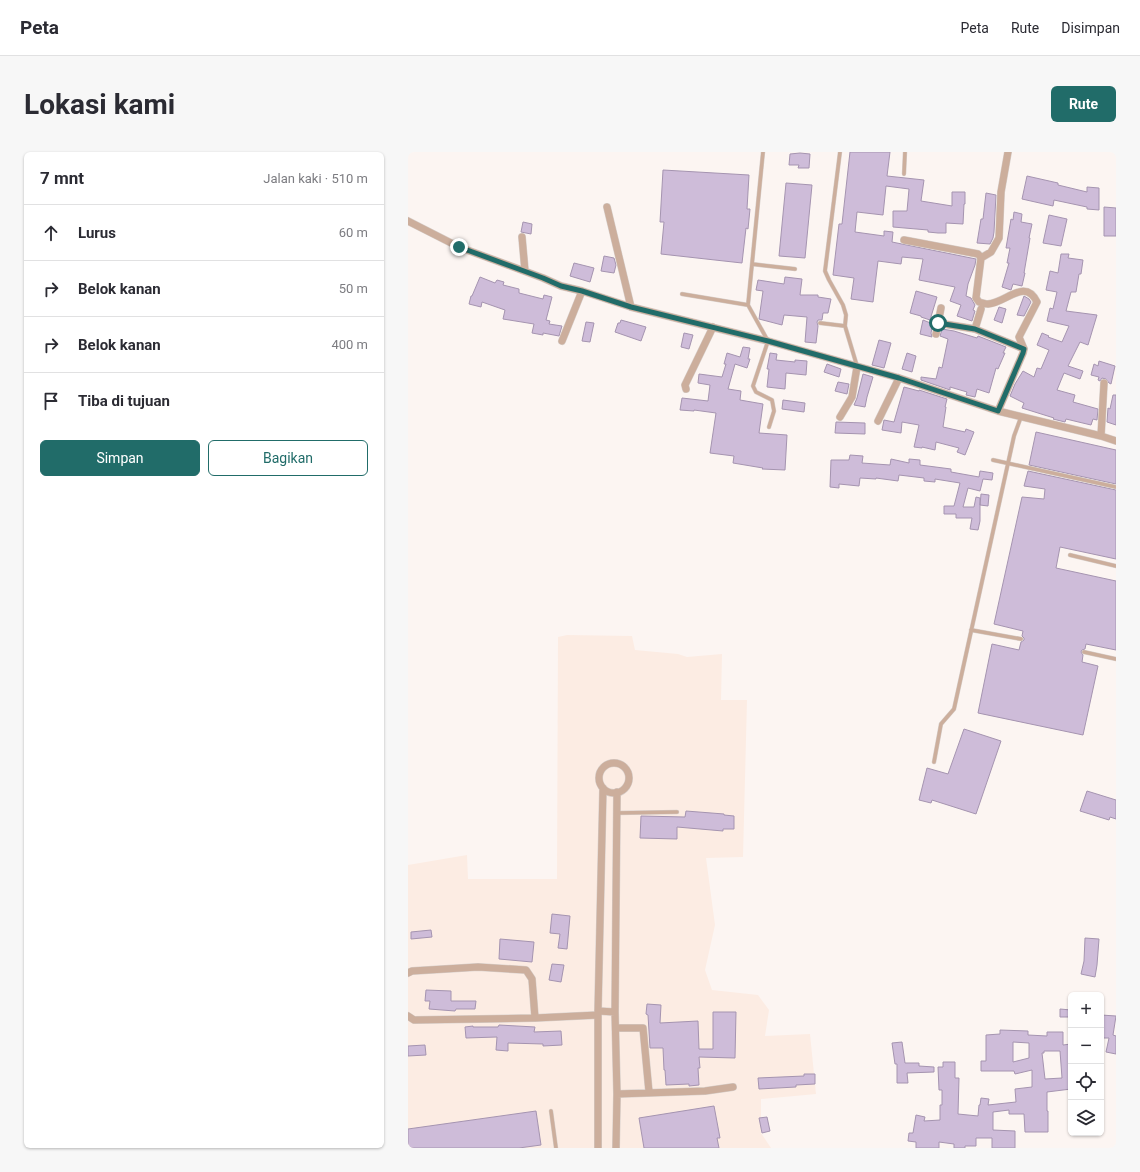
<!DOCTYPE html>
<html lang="id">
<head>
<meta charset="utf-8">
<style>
	body { margin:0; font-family:Roboto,sans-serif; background:#f7f7f7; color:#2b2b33 }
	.controls { position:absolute; right:12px; bottom:12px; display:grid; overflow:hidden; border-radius:6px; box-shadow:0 1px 3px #0004 }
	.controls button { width:36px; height:36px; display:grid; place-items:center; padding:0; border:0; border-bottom:1px solid #e1e1e2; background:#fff; color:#2b2b33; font:20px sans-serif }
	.stop { position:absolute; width:12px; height:12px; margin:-9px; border:3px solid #216c69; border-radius:50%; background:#fff }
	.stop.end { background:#216c69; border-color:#fff; box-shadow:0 1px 4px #0008 }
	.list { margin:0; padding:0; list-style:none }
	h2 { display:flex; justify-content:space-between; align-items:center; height:52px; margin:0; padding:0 16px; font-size:17px }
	h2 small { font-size:13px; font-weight:400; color:#7c7c81 }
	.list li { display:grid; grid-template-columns:26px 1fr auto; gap:12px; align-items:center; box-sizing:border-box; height:56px; padding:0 16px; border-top:1px solid #e1e1e2 }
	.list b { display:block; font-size:15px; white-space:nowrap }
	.list em { font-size:13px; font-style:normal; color:#7c7c81 }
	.actions { display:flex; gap:8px; padding:12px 16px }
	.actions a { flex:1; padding:9px 0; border:1px solid #216c69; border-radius:6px; text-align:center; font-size:14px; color:#216c69 }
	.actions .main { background:#216c69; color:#fff }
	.icon { flex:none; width:22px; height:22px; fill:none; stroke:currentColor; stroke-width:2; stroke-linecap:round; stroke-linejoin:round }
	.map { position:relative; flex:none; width:708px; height:996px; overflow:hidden; border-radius:6px }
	header { display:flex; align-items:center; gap:24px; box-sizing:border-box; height:56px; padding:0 20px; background:#fff; border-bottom:1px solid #e1e1e2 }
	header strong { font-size:19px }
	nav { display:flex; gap:22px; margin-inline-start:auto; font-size:14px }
	.intro { display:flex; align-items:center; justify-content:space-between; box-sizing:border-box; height:96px; padding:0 24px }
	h1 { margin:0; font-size:28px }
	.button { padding:10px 18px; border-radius:6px; background:#216c69; color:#fff; font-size:14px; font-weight:700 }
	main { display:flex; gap:24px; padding:0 24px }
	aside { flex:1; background:#fff; border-radius:6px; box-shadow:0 1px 3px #0004 }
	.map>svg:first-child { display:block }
	.built { fill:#fcece3 }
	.building { fill:#cebcd9; stroke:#a594b0; fill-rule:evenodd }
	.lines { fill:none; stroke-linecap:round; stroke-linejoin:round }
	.lane-casing { stroke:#d7cfcb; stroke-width:4.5 }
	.street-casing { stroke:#d7cfcb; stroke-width:8 }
	.lane { stroke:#ccae9c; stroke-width:3.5 }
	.street { stroke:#ccae9c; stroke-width:7 }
	.route { stroke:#216c69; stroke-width:5 }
</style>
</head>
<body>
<header>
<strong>Peta</strong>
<nav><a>Peta</a><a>Rute</a><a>Disimpan</a></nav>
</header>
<div class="intro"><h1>Lokasi kami</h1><a class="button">Rute</a></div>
<main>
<aside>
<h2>7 mnt<small>Jalan kaki · 510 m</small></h2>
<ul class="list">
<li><svg class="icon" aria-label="ahead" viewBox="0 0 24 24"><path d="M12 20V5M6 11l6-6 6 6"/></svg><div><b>Lurus</b></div><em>60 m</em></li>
<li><svg class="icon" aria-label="right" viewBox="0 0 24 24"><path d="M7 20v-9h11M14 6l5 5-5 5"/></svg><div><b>Belok kanan</b></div><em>50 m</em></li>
<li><svg class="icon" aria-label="right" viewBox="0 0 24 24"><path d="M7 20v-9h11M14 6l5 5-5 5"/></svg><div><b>Belok kanan</b></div><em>400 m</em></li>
<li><svg class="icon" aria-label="arrive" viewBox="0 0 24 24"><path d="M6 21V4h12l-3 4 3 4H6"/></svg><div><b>Tiba di tujuan</b></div></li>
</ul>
<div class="actions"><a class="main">Simpan</a><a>Bagikan</a></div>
</aside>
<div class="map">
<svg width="708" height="996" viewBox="0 0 708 996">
	<rect width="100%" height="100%" fill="#fcf5f2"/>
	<path class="built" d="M159,483L224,484L227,498L270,502L279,505L314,502L313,548H339L335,705L298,706L307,773L297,818L304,838L350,843L361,858L357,884L402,882L408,942L353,947V981L363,996H0V713L59,703L60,727H149L150,485Z"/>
	<path class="building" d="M442,0H482L479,24L516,28L513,49L544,54V40H557V52H556L555,72L538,71V81H530L520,80V78L485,75V59H499L501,37L478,34L475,63L449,60L447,80L476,84V79L485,80L484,90L568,107L567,113L560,132L558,144L563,146L567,153L565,158L567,159L564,169L549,164L553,153L542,149L547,135L511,128L515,107L494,105L493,112L470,109L465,150L443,147L446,126L425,123L431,72H434Z
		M392,1L402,2L401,16H390L391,13H381L382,2Z
		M255,18L341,23L339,57H342L340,77L338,76L334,111L253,102L256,70H252Z
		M619,24L650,31V33L679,40V35L691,36V58L679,57V55L646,48L645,54L614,47Z
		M378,31L404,33L397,106L371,104Z
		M578,41L588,43L586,80L585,86L582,92L569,91L573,67H575Z
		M696,55L708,56V84H696Z
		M606,60L614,62L613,70L624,72L621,86H622L616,121H617L614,134L605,132L603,138L594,135L601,111H599L602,96H598L603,67L605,68Z
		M641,63L659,67L653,94L635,91Z
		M115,70L124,72L123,82L113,80Z
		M653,102H661L660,106L675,108L673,122H671L668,140H663L658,159L689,163L680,193L672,190L660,214L675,219L672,227L656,221L649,238L667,243L665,250L690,257L689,268L685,267L683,273L658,267L657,270L645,267L646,266L614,256L616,251L602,244L607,232L615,219L626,225L629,216L633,217L641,198L629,193L634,181L641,184L640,185L654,190L661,174L639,169L642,156L645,157L649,140L638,138L642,119L650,121Z
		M196,104L206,106L208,113L206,121L193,119Z
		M166,111L186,116L182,130L162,124Z
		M72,125L87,131L89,128L96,130L95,133L111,137V141L135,147L136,143L144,145L138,168L142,169L141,172L154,174L151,184L135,181V183L124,181L126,172L95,167L97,158L74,150L73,155L61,152L63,144H64Z
		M377,125L394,127L392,143H410V145L423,147L420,161H415L414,168H410L409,170L410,174L408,191L397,190L399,165L376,163L374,173L351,167L355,139L348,138L350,128L376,132Z
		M508,139L529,145L522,168L513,165V164L502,161Z
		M616,144L621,147L623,150L616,164L609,163Z
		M591,155L598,157L594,171L586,168Z
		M213,168L238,175L233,189L207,180L210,171H212Z
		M515,168L525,172L523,181L524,185L512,182Z
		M178,170L186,171L182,190L174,189Z
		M534,177L546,179L569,186L570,184L598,195L595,201H597L590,217L588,216L581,241L569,237L567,245L558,243L559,240L542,235V238L513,228V225L528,227L531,215L534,216L540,187L532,184Z
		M276,181L285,183L281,197L273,195Z
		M471,188L483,191L476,216L464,213Z
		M335,195L342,196L340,207H342L339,216L327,212L320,237L333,239L332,248L355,252L351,281L379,283L377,318L354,317L355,316L325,311L326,304L302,301L308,261L286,258V259L272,258L274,246L300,249L302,233L290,231L291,222L314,225L318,212H316L319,201L332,205Z
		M362,201L369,202L368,208L387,210V208L399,209L398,223L378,221L377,237L359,235L361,217H359Z
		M499,201L508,204L504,220L494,217Z
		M691,209L707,214L703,232L701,231L698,227L694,226L692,229L690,228L691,225L683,223L686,212L690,214Z
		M419,212L433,217L431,225L416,220Z
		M455,222L465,225L459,245L457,255L446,253L449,246Z
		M430,230L441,232L439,242L427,239Z
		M496,235L511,239V238L539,247L537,255H538L535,275L557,280L558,277L566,280L557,303L549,300L551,296L528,290L527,298L514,295V296L506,295L511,273L494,270L493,281L474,278L476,268L486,270Z
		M705,243H708V273L699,270L700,256L702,257Z
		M375,248L397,251L396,260L374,257Z
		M428,270L457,271V282L427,281Z
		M628,280L708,298V332L621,313Z
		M442,303L455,304L454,311L482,313L483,307L501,311V307L512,308V313L543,317V320L571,325L572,319L585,321L584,328L575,327L572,339L560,336L555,355H566L568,345L572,346V369L570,378L562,377L564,366H548V362H536V354H546L552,331L527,327V330L516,329V326L491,323L490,329L468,326V327L452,326L451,334L431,332V336L422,335L423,308H441Z
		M620,319L708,338V407L652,395L648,416L708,429V498L678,492L677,497L674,498L673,500L675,503L674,510L690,514L675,583L570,561L584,492L611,498L613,490L616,488V486L614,484L615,479L586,472L614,345L636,347L637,337L616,334Z
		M573,342L581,343L580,354L572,353Z
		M556,577L593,589L568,662L524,648L523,651L511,648L519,616L540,622Z
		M679,639L708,648V667L702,665L701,668L672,659Z
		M278,659L316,662V663L326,664V677H315V679L269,675V687L232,686L233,664L277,665Z
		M144,762L162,764L159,797L150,796L152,782L142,781Z
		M23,778L24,785L3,787V780Z
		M677,786L691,787L689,813L687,825L673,822L676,809Z
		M92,787L126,790L124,810L91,807Z
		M144,812L156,813L153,830L141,828Z
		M18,838L43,839V849H68L67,857H48L47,859L21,857L22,849H17Z
		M239,852L253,853L252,871L290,869L291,897H305V860H328L327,906L291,905L292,916H290L291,933L281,934V932L258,933L257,918H256L255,896H242L240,863L238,862Z
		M652,857L663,858V865H652Z
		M693,863L708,864L705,883L708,884V902L698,900L701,886H693Z
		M91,873L127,875L126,880L153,879L154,893L135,894V892L100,891V899L88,898L89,885L58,886L57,875L65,874V875H90Z
		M592,878L620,879V883L639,884V880H655V893L663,892V937L639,940V959H640V980H617L616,962H601V958L585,960V978L607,979V996H584V986H568V994H557V996H546V992L531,990V996H508V990L500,989L501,981H505L508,963L517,965L516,969L532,968V953H534V938H531L530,915H535V910H547V926H551L550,962L570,964L571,953H572L573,946L581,947L580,953L608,950L607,937L624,935V918L607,922L606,919H573V909H578V883L592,882ZM605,890L621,891V906L605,910ZM636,899H652L654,926L637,927L634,901H636Z
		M494,890L497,911H511V914L526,915V920L499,921L500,931H489V912H487L484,891Z
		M17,893L18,903L0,904V894Z
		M396,922H407V932L388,933V935L351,937L350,926L396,924Z
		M306,954L312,986H309L311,996H236L231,966Z
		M128,959L133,993L111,996H0V977Z
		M359,965L362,979L354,981L351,966Z"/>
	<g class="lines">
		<g class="lane-casing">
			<path id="lane" d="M355,0L340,153L360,189L345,234L348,240L364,248L366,259L361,275
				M432,0L417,119L421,128L435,153L438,163L437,174L449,214
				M496,22L497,0
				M344,112L387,117
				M274,142L340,153
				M412,171L437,174
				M585,308L708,335
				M662,403L708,414
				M563,478L613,487
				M676,500L708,507
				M526,610L533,572L546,557L606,284L613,265
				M209,661L269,660
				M143,959L148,996"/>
		</g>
		<g class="street-casing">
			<path id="street" d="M199,55L223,155
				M0,69L51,95L135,126L153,134L174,139L223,155L360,189L491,226L590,259L693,284L708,289
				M114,85L117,119
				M496,88L570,102L573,106L568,146L571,150C574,151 578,152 580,152C598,151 617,125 629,150L611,185L616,197L615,201L590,259
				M573,106L583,100L591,86L593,40L600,0
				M530,171L567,177L616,197
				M567,177L573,157
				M528,182L533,156
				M154,189L174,139
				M278,237L277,233L305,175
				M432,265L444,245L449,215
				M470,269L491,226
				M693,284L696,231
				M191 626a15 15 0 1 1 30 0a15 15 0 1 1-30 0Z
				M0,821L4,819L70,815L118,818L124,827L127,866
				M190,859L207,860
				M0,864L6,868L127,866L190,863
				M208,876H235L241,940
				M209,942L297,939L325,935
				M190,996V859L195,636
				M208,996L209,942L207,860L209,640"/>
		</g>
		<use href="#lane" class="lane"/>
		<use href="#street" class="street"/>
	</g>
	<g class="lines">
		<path class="route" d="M51,95L135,126L153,134L174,139L223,155L360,189L491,226L590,259L615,201L616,197L567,177L530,171"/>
	</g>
</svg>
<div class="controls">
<button>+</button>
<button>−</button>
<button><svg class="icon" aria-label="locate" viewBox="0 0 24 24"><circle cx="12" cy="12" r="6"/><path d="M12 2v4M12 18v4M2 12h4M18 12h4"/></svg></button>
<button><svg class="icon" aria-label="layers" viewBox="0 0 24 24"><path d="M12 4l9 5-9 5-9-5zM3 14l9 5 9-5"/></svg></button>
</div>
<div class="stop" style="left:530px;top:171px"></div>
<div class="stop end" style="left:51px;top:95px"></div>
</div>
</main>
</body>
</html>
